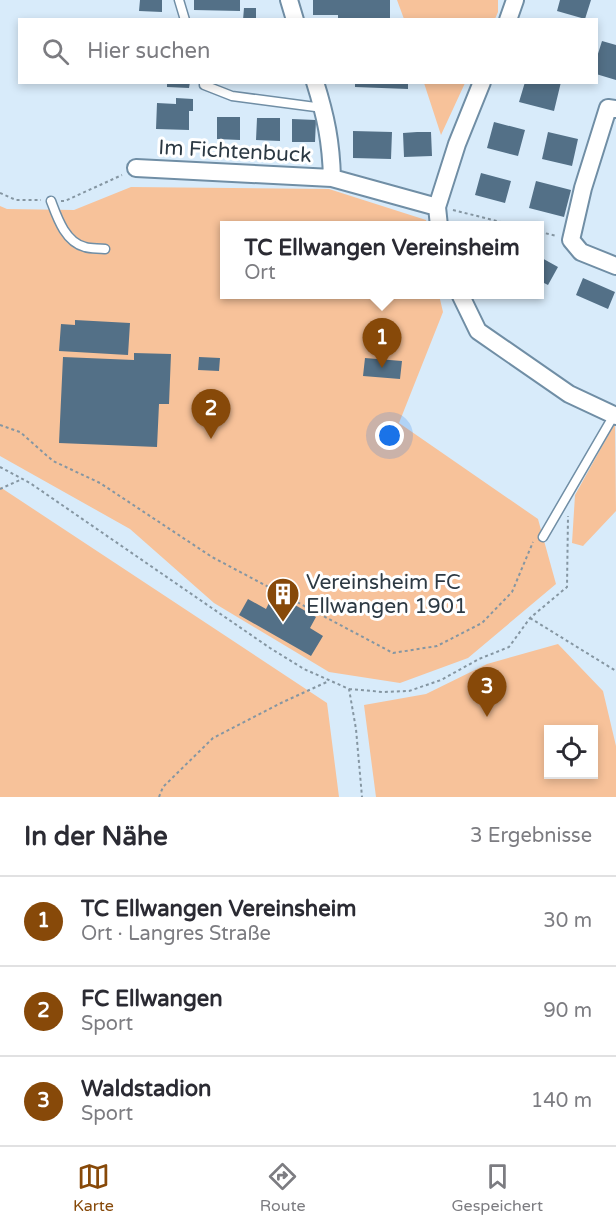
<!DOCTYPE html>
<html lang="de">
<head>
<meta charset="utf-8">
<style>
	body { margin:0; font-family:"Varela Round",sans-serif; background:#f2f2f3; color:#2b2b33 }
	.controls { position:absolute; right:18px; bottom:18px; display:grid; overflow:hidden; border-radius:0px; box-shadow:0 3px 9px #0003 }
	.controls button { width:54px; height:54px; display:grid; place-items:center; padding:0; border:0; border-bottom:2px solid #e1e1e2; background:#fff; color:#2b2b33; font:30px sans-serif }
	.you { position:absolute; left:390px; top:436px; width:21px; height:21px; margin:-15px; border:4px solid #fff; border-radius:50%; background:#1a73e8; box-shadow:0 0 0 9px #1a73e833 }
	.badge { display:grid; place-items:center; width:39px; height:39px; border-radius:50%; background:#874909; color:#fff; font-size:20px; font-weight:700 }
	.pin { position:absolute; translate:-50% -50px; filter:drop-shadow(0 2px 3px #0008) }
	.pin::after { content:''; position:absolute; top:32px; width:21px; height:18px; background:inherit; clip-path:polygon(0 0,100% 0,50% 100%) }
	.popup { position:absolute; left:220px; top:221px; width:324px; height:78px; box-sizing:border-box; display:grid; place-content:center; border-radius:0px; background:#fff; filter:drop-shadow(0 2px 4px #0005); font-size:20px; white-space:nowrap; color:#7c7c81 }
	.popup b { font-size:22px; color:#2b2b33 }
	.popup::after { content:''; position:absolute; left:50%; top:100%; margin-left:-12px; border:12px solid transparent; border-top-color:#fff }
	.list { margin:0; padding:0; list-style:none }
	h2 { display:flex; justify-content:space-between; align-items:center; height:78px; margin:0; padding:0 24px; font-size:26px }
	h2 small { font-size:20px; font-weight:400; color:#7c7c81 }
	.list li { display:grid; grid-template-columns:39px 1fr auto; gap:18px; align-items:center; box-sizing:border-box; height:90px; padding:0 24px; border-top:2px solid #e1e1e2 }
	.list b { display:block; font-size:22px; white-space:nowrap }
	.list p { margin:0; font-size:20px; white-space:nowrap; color:#7c7c81 }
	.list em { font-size:20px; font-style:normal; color:#7c7c81 }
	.icon { flex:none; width:33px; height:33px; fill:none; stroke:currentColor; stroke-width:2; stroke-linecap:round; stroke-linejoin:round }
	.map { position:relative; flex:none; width:616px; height:797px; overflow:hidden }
	.search { position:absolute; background:#fff; box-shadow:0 3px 9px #0003; left:18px; right:18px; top:18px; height:66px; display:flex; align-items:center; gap:15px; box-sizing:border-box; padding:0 21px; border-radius:0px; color:#7c7c81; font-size:22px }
	.sheet { height:348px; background:#fff }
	nav { display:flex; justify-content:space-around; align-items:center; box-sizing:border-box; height:84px; border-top:2px solid #e1e1e2; background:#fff; font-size:16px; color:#7c7c81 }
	nav a { display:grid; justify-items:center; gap:3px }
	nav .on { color:#874909 }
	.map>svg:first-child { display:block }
	.green { fill:#f7c29a; fill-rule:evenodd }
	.building { fill:#537087 }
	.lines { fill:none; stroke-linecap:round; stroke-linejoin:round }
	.lane-casing { stroke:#708ea5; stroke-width:11 }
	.street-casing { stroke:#708ea5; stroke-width:20 }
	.path { stroke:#8596a2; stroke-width:2; stroke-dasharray:3 3; stroke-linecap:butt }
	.lane { stroke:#fff; stroke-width:8 }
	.street { stroke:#fff; stroke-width:16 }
	.labels { text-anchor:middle; stroke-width:6; stroke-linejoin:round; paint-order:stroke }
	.street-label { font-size:21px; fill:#2c3943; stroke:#fff }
	.poi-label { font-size:21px; fill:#2c3943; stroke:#fff; text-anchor:start }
</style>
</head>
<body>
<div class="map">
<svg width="616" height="797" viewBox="0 0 616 797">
	<rect width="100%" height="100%" fill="#d8ebfa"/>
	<path class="green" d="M397,0H498V12L495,19H404Z
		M424,83H465L441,135Z
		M131,187L329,189L426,220L427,225L224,226V294L439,295L443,312L399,423L538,519L556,584L468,658L400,683L329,672L214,603L130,529L0,456V206L7,209L74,210Z
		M615,423L616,511L583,546L572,543L575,495Z
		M0,487L327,703L339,797H0Z
		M558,644L603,691L616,746V797H376L364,705L426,694L487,664ZM548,730H594V774H548Z"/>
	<path class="building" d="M140,0H162V12L139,11Z
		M194,0H240V11L194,10Z
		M313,0H390V20H338V15H313Z
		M560,0H591L585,19L557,11Z
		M244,8H256V20H243Z
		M602,41L616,45V80L596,74V60Z
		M167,82H190L189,88L167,87Z
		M355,82H408V89L355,87Z
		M525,82H561L554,111L519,102Z
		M176,98L193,99V111H189V130L156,129L157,103L176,104Z
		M217,117H240V140L217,139Z
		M257,118H280V141L256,140Z
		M292,119L316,120L315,142H292Z
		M494,122L525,130L518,156L487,148Z
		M353,131L392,132L391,159L353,158Z
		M417,132H431L432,156L404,157L403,133Z
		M548,132L578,139L572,166L542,159Z
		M481,173L511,181L505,203L475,195Z
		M536,181L571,190L564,217L529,208Z
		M540,257L558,267L548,285L540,281Z
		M583,278L615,292L608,309L576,295Z
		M75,320L130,323L128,355L59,351L61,324L75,325Z
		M134,353L171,354L169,404H159L157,447L59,443L63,357L134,360Z
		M199,357L220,358L219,371L198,370Z
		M365,358L402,361L400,379L363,376Z
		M274,593L316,617L310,628L323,636L311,656L239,615L248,599L266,609Z"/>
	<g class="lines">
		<g class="lane-casing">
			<path id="lane" d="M179,0L185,20
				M204,82V85L232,96L323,108
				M51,201C57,217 65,242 85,247C91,249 98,248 105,249
				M543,537L614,415"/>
		</g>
		<g class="street-casing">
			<path id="street" d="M289,0L295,20
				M508,20L515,0
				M315,82C326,117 331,142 332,178
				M616,109L608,108L583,188L571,240L581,252L616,266
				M136,168L332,178L437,207
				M439,226L437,207L457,144L482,82
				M460,294L478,331L569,394L616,416"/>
		</g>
		<path class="path" d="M0,193L16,200H41
			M61,201H65L122,175
			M453,210L517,226
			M540,232L557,236
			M0,425L20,432L53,461L100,483L212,557L393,653L437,646L482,623L512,592L533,542
			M0,467L30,483L270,648L304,669L349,689L356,729L362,797
			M0,489L22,479
			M530,618L616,671
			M349,689L383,692L409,691L441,680L479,659L509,647L530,618L567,587L568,516
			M159,797L163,787L213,738L281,703L329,681"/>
		<use href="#lane" class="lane"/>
		<use href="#street" class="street"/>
	</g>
	<defs>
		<g id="building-pin" transform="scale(1.725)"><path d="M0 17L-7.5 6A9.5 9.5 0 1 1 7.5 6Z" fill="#874909" stroke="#fff"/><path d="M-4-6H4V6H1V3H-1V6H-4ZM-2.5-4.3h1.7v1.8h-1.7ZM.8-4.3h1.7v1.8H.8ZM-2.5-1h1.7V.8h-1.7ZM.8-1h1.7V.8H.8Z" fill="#fff"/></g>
	</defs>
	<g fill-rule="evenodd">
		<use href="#building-pin" x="283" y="594"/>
	</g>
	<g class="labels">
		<g class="street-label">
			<text transform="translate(235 151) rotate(3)" y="7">Im Fichtenbuck</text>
		</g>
		<g class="poi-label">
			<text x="306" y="589">Vereinsheim FC<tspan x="306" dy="24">Ellwangen 1901</tspan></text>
		</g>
	</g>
</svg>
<div class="controls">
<button><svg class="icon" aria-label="locate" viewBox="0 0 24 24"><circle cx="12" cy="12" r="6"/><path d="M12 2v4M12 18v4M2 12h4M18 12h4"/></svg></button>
</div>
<div class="you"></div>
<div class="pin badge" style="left:382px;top:368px">1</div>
<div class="popup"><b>TC Ellwangen Vereinsheim</b>Ort</div>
<div class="pin badge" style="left:211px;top:439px">2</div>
<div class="pin badge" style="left:487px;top:717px">3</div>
<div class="search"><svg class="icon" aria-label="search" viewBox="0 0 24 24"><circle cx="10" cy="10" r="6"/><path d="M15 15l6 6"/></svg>Hier suchen</div>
</div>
<section class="sheet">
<h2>In der Nähe<small>3 Ergebnisse</small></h2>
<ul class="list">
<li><span class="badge">1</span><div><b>TC Ellwangen Vereinsheim</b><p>Ort · Langres Straße</p></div><em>30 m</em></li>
<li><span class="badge">2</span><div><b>FC Ellwangen</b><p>Sport</p></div><em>90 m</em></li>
<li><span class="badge">3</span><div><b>Waldstadion</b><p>Sport</p></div><em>140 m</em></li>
</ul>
</section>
<nav>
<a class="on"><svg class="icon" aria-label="map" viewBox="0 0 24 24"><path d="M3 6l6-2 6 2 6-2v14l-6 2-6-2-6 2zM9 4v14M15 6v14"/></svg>Karte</a>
<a><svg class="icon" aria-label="directions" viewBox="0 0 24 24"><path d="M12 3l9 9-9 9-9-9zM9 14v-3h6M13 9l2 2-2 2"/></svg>Route</a>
<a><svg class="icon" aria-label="saved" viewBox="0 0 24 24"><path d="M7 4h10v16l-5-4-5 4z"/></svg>Gespeichert</a>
</nav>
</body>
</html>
